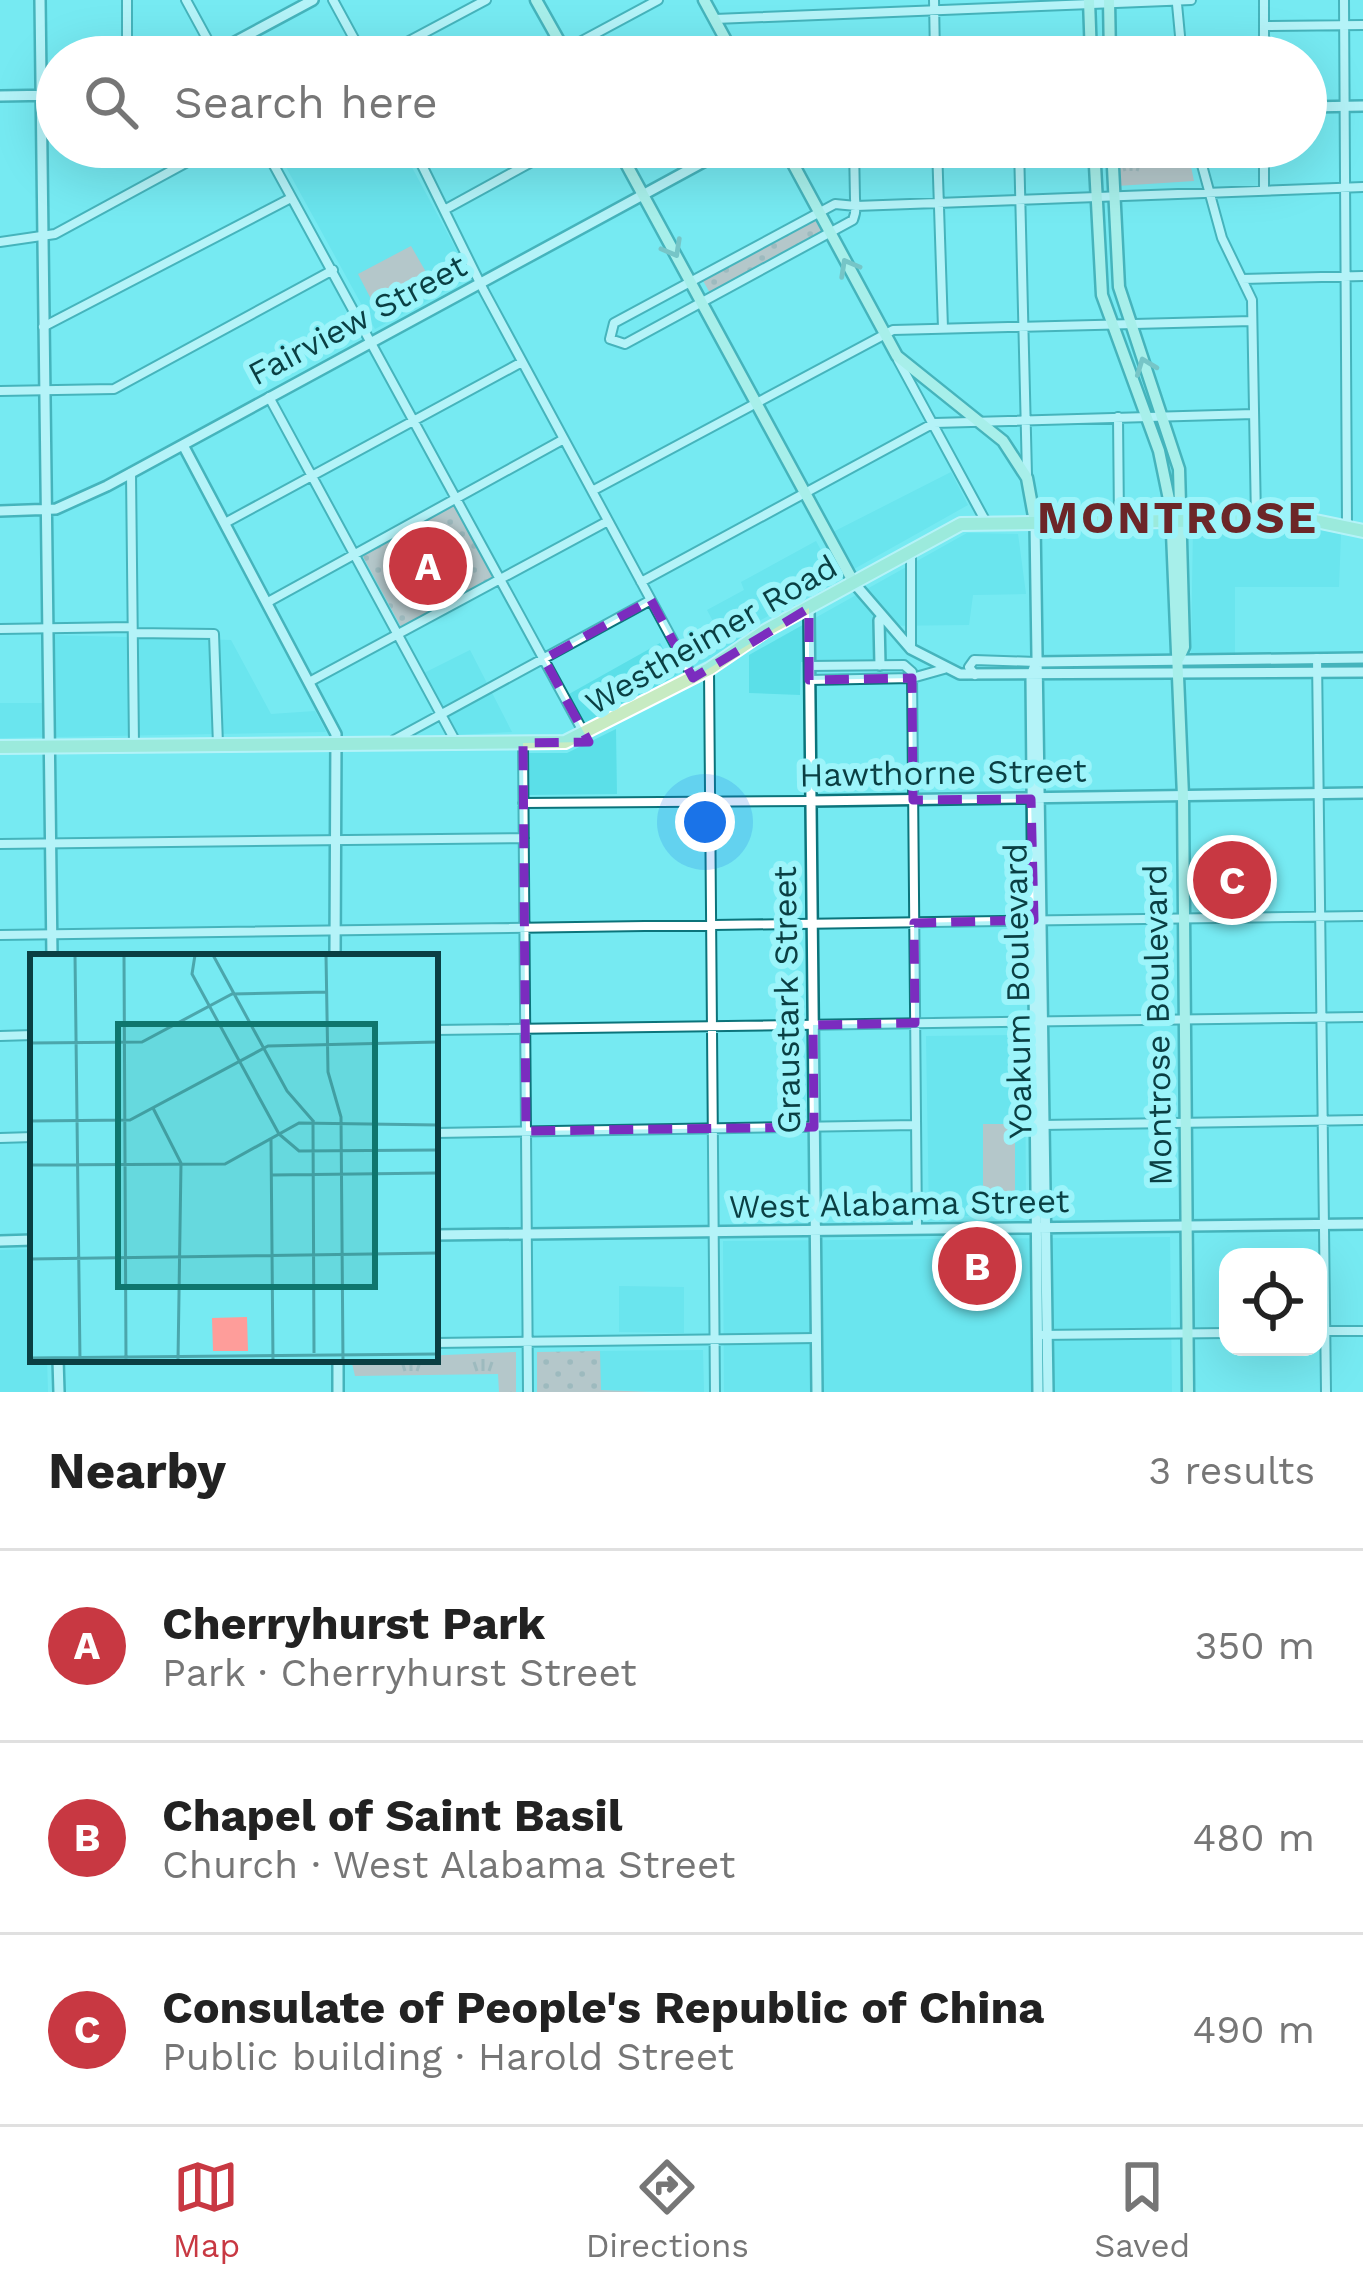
<!DOCTYPE html>
<html lang="en">
<head>
<meta charset="utf-8">
<style>
	body { margin:0; font-family:"Work Sans",sans-serif; background:#f6f6f6; color:#222 }
	.controls { position:absolute; right:36px; bottom:36px; display:grid; overflow:hidden; border-radius:24px; box-shadow:0 12px 48px #0002 }
	.controls button { width:108px; height:108px; display:grid; place-items:center; padding:0; border:0; border-bottom:3px solid #e0e0e0; background:#fff; color:#222; font:60px sans-serif }
	.you { position:absolute; left:705px; top:822px; width:42px; height:42px; margin:-30px; border:9px solid #fff; border-radius:50%; background:#1a73e8; box-shadow:0 0 0 18px #1a73e833 }
	.badge { display:grid; place-items:center; width:78px; height:78px; border-radius:50%; background:#c83842; color:#fff; font-size:39px; font-weight:700 }
	.pin { position:absolute; translate:-50% -50%; border:6px solid #fff; box-shadow:0 3px 12px #0006 }
	.list { margin:0; padding:0; list-style:none }
	h2 { display:flex; justify-content:space-between; align-items:center; height:156px; margin:0; padding:0 48px; font-size:51px }
	h2 small { font-size:39px; font-weight:400; color:#767676 }
	.list li { display:grid; grid-template-columns:78px 1fr auto; gap:36px; align-items:center; box-sizing:border-box; height:192px; padding:0 48px; border-top:3px solid #e0e0e0 }
	.list b { display:block; font-size:45px; white-space:nowrap }
	.list p { margin:0; font-size:39px; white-space:nowrap; color:#767676 }
	.list em { font-size:39px; font-style:normal; color:#767676 }
	.icon { flex:none; width:66px; height:66px; fill:none; stroke:currentColor; stroke-width:2; stroke-linecap:round; stroke-linejoin:round }
	.map { position:relative; flex:none; width:1363px; height:1392px; overflow:hidden }
	.search { position:absolute; background:#fff; box-shadow:0 12px 48px #0002; left:36px; right:36px; top:36px; height:132px; display:flex; align-items:center; gap:30px; box-sizing:border-box; padding:0 42px; border-radius:66px; color:#767676; font-size:45px }
	.sheet { height:732px; background:#fff }
	nav { display:flex; justify-content:space-around; align-items:center; box-sizing:border-box; height:168px; border-top:3px solid #e0e0e0; background:#fff; font-size:33px; color:#767676 }
	nav a { display:grid; justify-items:center; gap:6px }
	nav .on { color:#c83842 }
	.map>svg:first-child { display:block }
	.built { fill:#5bdfe8 }
	.grass { fill:url(#grass-tufts) }
	.park { fill:url(#park-dots) }
	.pitch { fill:#fe9d9a }
	.lines { fill:none; stroke-linecap:round; stroke-linejoin:round }
	.minor-casing { stroke:#0b747b; stroke-width:12 }
	.tertiary-casing { stroke:#0b747b; stroke-width:14 }
	.secondary-casing { stroke:#0b747b; stroke-width:15 }
	.primary-casing { stroke:#fff; stroke-width:16 }
	.minor { stroke:#fff; stroke-width:8 }
	.tertiary { stroke:#fff; stroke-width:9 }
	.secondary { stroke:#e3f5e1; stroke-width:10 }
	.primary { stroke:#c7ebc2; stroke-width:12 }
	.oneway { stroke:#769a92 }
	.marked { fill:none; stroke:#7b2cbf; stroke-width:9; stroke-dasharray:24 15; stroke-linejoin:round }
	.labels { text-anchor:middle; stroke-width:12; stroke-linejoin:round; paint-order:stroke }
	.street-label { font-size:33px; fill:#0a3f43; stroke:#9cf4fa }
	.district-label { font-size:45px; font-weight:bold; letter-spacing:3px; fill:#6c2628; stroke:#9cf4fa }
	.inset-road { fill:none; stroke:#4ba6ac; stroke-width:3 }
	.view { fill:#0f766e; fill-opacity:0.15; stroke:#0f766e; stroke-width:6 }
	.inset-edge { fill:none; stroke:#0a3f43; stroke-width:6 }
</style>
</head>
<body>
<div class="map">
<svg width="1363" height="1392" viewBox="0 0 1363 1392">
	<defs>
		<pattern id="grass-tufts" width="24" height="20" patternUnits="userSpaceOnUse" patternTransform="scale(3)"><rect width="24" height="20" fill="#fe9d9a"/><path d="M3 7l-1-3M5 7V3M7 7l1-3M15 17l-1-3M17 17v-4M19 17l1-3" fill="none" stroke="#cc817f"/></pattern>
		<pattern id="park-dots" width="8" height="8" patternUnits="userSpaceOnUse" patternTransform="scale(3)"><rect width="8" height="8" fill="#fe9d9a"/><path d="M2 2h.1M6 6h.1" fill="none" stroke="#cc817f" stroke-width="1.8" stroke-linecap="round"/></pattern>
	</defs>
	<rect width="100%" height="100%" fill="#76eaf2"/>
	<path class="built" d="M275,147H401L471,277L375,329Z
		M951,472L968,505L854,569L833,532Z
		M1193,528H1320L1341,534L1339,587H1235V654H1191Z
		M967,533L1018,534L1026,594L973,595L969,625L876,626L875,660L801,662L800,695L749,693V655Z
		M816,541L836,578L752,625L729,649L691,668L678,645L715,625L707,610L744,590L741,582Z
		M53,635L231,640L271,714L315,711L326,732L0,738V703H55Z
		M660,643L678,674L586,729L569,694Z
		M470,650L512,732L456,735L424,673Z
		M616,729L617,794L526,795V753H567Z
		M1025,1035L1026,1216H929L926,1036Z
		M1170,1237L1172,1392H724L723,1241Z
		M33,1249V1359H47L48,1392H0V1250Z
		M619,1286L684,1287V1333L619,1332Z
		M703,1350L704,1392L600,1390V1351Z"/>
	<path class="grass" d="M1116,147H1187L1194,181L1117,186Z
		M516,1352V1392H499L498,1374L355,1376L351,1359Z"/>
	<path class="park" d="M814,218L822,232L710,293L702,279Z
		M454,505L493,577L401,627L362,555Z
		M600,1351L601,1390L650,1392H537V1352Z"/>
	<path class="pitch" d="M411,246L426,272L372,301L358,274Z
		M983,1124H1015V1211H983Z"/>
	<g class="lines">
		<g class="minor-casing">
			<path id="minor" d="M127,0V57
				M186,0L217,57
				M333,0L364,57
				M934,0L935,57
				M1264,0V57
				M1344,0L1347,526
				M1177,4L1182,57
				M715,19L1191,0
				M1264,26L1363,25
				M379,57L486,0
				M552,57L658,0
				M264,147L585,735
				M413,147L484,291L692,676
				M854,147L855,199C856,206 856,213 853,220L625,344L610,339L614,323L835,204L856,206L1363,187
				M937,147L943,328
				M1019,147L1027,475
				M1197,147L1222,238L1252,300L1256,519
				M1264,147V187
				M446,209L559,147
				M0,242L55,234L215,147
				M1242,279L1363,276
				M43,327L291,198
				M898,360L986,522
				M0,391L114,389L333,270
				M269,397L457,744
				M1118,417L1119,521
				M131,473L134,745
				M592,491L893,330L1252,321
				M225,523L522,362
				M641,582L934,423L1254,414
				M268,602L564,439
				M0,629L132,627
				M133,633L214,634L218,745
				M911,649V551
				M1317,658L1326,1392
				M809,666L904,665L912,672L917,1229
				M709,670L715,1392
				M975,675L969,667L974,660L1036,662
				M809,680L912,678L944,669
				M311,681L608,521
				M394,740L651,600
				M523,743L528,1392
				M523,803L811,801
				M0,844L524,838
				M0,935L1363,916
				M435,1030L1363,1017
				M0,1036L33,1035
				M1041,1125L1363,1120
				M435,1133L916,1125
				M0,1138L33,1137
				M1318,1331H1363
				M1037,1335L1228,1333
				M435,1343L816,1338"/>
		</g>
		<g class="tertiary-casing">
			<path id="tertiary" d="M40,0L52,957
				M207,57L313,0
				M0,96L57,95
				M1306,107L1363,106
				M183,445L336,734L335,957
				M0,511L56,509L107,486L731,147
				M1035,522L1048,1392
				M854,583L911,649L960,674L1363,672
				M809,608L817,1392
				M879,620L880,665
				M1036,662L1031,676L1038,1392
				M1036,662L1363,658
				M811,801L1363,793
				M435,1235L1363,1224
				M0,1241L33,1240
				M58,1359L59,1392
				M338,1359V1392"/>
		</g>
		<g class="secondary-casing">
			<path id="secondary" d="M536,0L568,57
				M704,0L735,57
				M1089,0L1091,57
				M1109,0L1110,57
				M617,147L854,583
				M784,147L897,356L1003,441L1027,478L1035,522
				M1094,147L1102,295L1159,451L1171,509L1183,796L1188,1392
				M1112,147L1119,287L1179,469L1184,647L1179,658"/>
		</g>
		<g class="primary-casing">
			<path id="primary" d="M0,747L565,742L709,669L765,631L961,524L1306,519L1363,531"/>
		</g>
		<use href="#minor" class="minor"/>
		<use href="#tertiary" class="tertiary"/>
		<use href="#secondary" class="secondary"/>
		<use href="#primary" class="primary"/>
	</g>
	<defs><path id="oneway-chevron" d="M-2-3.5L2.5 0L-2 3.5" fill="none" stroke-width="1.6" stroke-linecap="round" stroke-linejoin="round" transform="scale(3)"/></defs>
	<g class="oneway">
		<use href="#oneway-chevron" transform="translate(673 249) rotate(61)"/>
		<use href="#oneway-chevron" transform="translate(848 267) rotate(-119)"/>
		<use href="#oneway-chevron" transform="translate(1145 366) rotate(-111)"/>
	</g>
	<path d="M0 0H1363V1392H0ZM651,600L693,678L809,608V680L912,678L913,800L1031,799L1034,920L914,923L915,1023L813,1025L814,1127L526,1131L523,743L589,742L544,659Z" fill="#76eaf2" fill-opacity=".55" fill-rule="evenodd"/>
	<path class="marked" d="M651,600L693,678L809,608V680L912,678L913,800L1031,799L1034,920L914,923L915,1023L813,1025L814,1127L526,1131L523,743L589,742L544,659Z"/>
	<g class="labels">
		<g class="street-label">
			<text transform="translate(357 319) rotate(-28)" y="12">Fairview Street</text>
			<text transform="translate(711 634) rotate(-30)" y="12">Westheimer Road</text>
			<text transform="translate(943 772) rotate(-1)" y="12">Hawthorne Street</text>
			<text transform="translate(1017 991) rotate(-91)" y="12">Yoakum Boulevard</text>
			<text transform="translate(786 1000) rotate(-91)" y="12">Graustark Street</text>
			<text transform="translate(1157 1025) rotate(-91)" y="12">Montrose Boulevard</text>
			<text transform="translate(899 1203) rotate(-1)" y="12">West Alabama Street</text>
		</g>
		<g class="district-label">
			<text x="1178" y="533">MONTROSE</text>
		</g>
	</g>
	<g transform="translate(30 954)">
		<rect width="408" height="408" fill="#76eaf2"/>
		<path d="M217,363L218,397H183L182,364Z" fill="#fe9d9a"/>
		<path class="inset-road" d="M45,1L50,407M94,1L96,406M165,1L162,20L249,180M183,1L257,137L284,168M296,1L298,118L311,163L313,407M0,89L112,88L202,40L297,38M123,154L151,209L148,406M0,167L100,166L238,92L408,88M283,170L284,399M249,180L269,197L408,196M241,185L243,407M0,211L195,210L269,169L408,171M242,221L408,219M0,305L408,299M0,404L408,400"/>
		<path class="view" d="M88,70H345V333H88Z"/>
		<rect width="408" height="408" class="inset-edge"/>
	</g>
</svg>
<div class="controls">
<button><svg class="icon" aria-label="locate" viewBox="0 0 24 24"><circle cx="12" cy="12" r="6"/><path d="M12 2v4M12 18v4M2 12h4M18 12h4"/></svg></button>
</div>
<div class="you"></div>
<div class="pin badge" style="left:428px;top:566px">A</div>
<div class="pin badge" style="left:977px;top:1266px">B</div>
<div class="pin badge" style="left:1232px;top:880px">C</div>
<div class="search"><svg class="icon" aria-label="search" viewBox="0 0 24 24"><circle cx="10" cy="10" r="6"/><path d="M15 15l6 6"/></svg>Search here</div>
</div>
<section class="sheet">
<h2>Nearby<small>3 results</small></h2>
<ul class="list">
<li><span class="badge">A</span><div><b>Cherryhurst Park</b><p>Park · Cherryhurst Street</p></div><em>350 m</em></li>
<li><span class="badge">B</span><div><b>Chapel of Saint Basil</b><p>Church · West Alabama Street</p></div><em>480 m</em></li>
<li><span class="badge">C</span><div><b>Consulate of People's Republic of China</b><p>Public building · Harold Street</p></div><em>490 m</em></li>
</ul>
</section>
<nav>
<a class="on"><svg class="icon" aria-label="map" viewBox="0 0 24 24"><path d="M3 6l6-2 6 2 6-2v14l-6 2-6-2-6 2zM9 4v14M15 6v14"/></svg>Map</a>
<a><svg class="icon" aria-label="directions" viewBox="0 0 24 24"><path d="M12 3l9 9-9 9-9-9zM9 14v-3h6M13 9l2 2-2 2"/></svg>Directions</a>
<a><svg class="icon" aria-label="saved" viewBox="0 0 24 24"><path d="M7 4h10v16l-5-4-5 4z"/></svg>Saved</a>
</nav>
</body>
</html>
